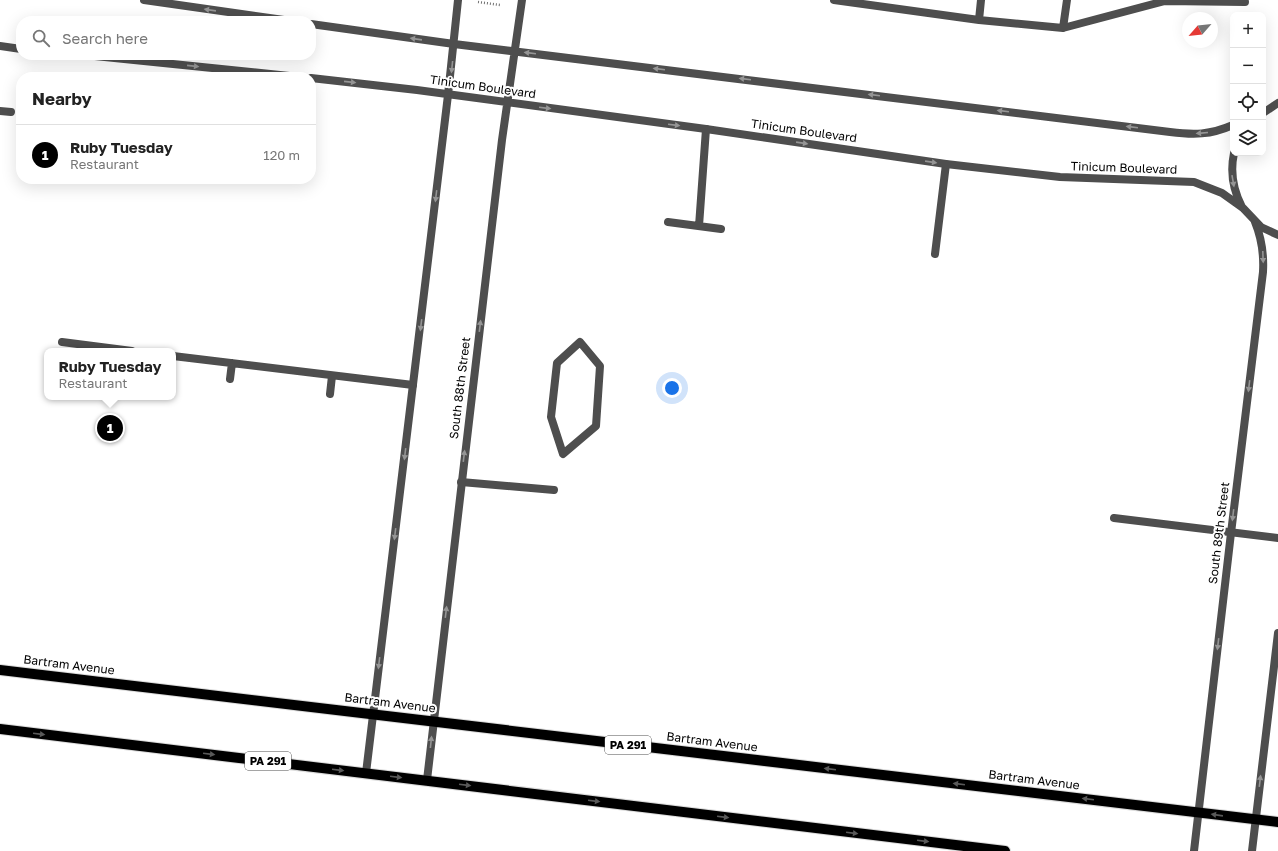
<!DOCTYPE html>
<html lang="en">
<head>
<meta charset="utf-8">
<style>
	body { margin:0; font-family:"Golos Text",sans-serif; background:#f2f2f2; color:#222 }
	.controls { position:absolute; right:12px; top:12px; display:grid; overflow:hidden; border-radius:8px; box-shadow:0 4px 16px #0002 }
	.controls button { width:36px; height:36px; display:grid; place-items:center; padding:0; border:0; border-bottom:1px solid #e0e0e0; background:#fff; color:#222; font:20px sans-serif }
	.compass { position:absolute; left:1182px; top:12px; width:36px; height:36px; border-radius:50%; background:#fff; box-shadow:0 4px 16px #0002; rotate:242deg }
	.you { position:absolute; left:672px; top:388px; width:14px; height:14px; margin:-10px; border:3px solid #fff; border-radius:50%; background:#1a73e8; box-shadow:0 0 0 6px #1a73e833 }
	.badge { display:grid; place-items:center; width:26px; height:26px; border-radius:50%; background:#000; color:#fff; font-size:13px; font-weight:700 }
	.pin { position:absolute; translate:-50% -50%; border:2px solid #fff; box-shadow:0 1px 4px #0006 }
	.popup { position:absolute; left:44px; top:348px; width:132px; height:52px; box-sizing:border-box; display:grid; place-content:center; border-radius:8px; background:#fff; filter:drop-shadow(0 1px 3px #0005); font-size:13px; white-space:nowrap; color:#767676 }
	.popup b { font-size:15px; color:#222 }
	.popup::after { content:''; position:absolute; left:50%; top:100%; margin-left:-8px; border:8px solid transparent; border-top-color:#fff }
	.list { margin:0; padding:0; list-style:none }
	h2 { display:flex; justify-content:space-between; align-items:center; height:52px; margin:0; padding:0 16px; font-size:17px }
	h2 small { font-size:13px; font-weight:400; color:#767676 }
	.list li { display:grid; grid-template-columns:26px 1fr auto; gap:12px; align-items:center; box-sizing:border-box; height:60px; padding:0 16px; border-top:1px solid #e0e0e0 }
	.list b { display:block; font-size:15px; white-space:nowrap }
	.list p { margin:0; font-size:13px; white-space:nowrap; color:#767676 }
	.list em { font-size:13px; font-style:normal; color:#767676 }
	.icon { flex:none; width:22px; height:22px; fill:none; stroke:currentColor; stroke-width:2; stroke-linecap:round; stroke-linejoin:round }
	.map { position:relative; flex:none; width:1278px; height:851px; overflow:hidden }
	.search { position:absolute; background:#fff; box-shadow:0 4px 16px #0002; left:16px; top:16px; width:300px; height:44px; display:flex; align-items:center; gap:10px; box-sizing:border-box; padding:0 14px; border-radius:16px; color:#767676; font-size:15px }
	.panel { position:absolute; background:#fff; box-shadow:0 4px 16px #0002; left:16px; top:72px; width:300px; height:112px; border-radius:16px }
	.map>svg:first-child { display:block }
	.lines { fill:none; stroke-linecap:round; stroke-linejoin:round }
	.primary-casing { stroke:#dbdbdb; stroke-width:12 }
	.path { stroke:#707070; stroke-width:2.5; stroke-dasharray:1 2; stroke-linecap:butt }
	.lane { stroke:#4e4e4e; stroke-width:8 }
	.street { stroke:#4e4e4e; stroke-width:8 }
	.primary { stroke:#000; stroke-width:10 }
	.oneway { fill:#959595 }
	.oneway2 { fill:#595959 }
	.labels { text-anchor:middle; stroke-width:4; stroke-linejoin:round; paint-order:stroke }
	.shield { fill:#fff; stroke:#4c4c4c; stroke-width:1 }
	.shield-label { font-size:11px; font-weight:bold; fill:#000 }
	.street-label { font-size:12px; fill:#000; stroke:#fff }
</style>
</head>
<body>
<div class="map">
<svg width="1278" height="851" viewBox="0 0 1278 851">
	<rect width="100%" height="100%" fill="#fff"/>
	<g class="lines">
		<g class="primary-casing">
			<path id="primary" d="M0,670L1278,822
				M0,729L1005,851"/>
		</g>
		<path class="path" d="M478,2L500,5"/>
		<path class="lane" d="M834,0L979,20L1063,28L1165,1L1245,2
			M979,20L981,0
			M1063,28L1067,0
			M0,111L11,112
			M668,222L721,229
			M699,226L706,129
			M935,254L946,164
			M62,342L132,351
			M580,342L600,366L596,426L563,454L551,417L557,363Z
			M173,356L413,385
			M230,379L232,363
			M330,394L332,376
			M461,482L554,490
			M1114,518L1278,538"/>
		<path class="street" d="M144,0L291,21
			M311,24L454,44L1170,132C1194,135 1210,135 1233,125
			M0,46L21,49
			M85,55L299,77
			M311,78L417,90L706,129L946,164L1060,177L1194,182L1222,193L1243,208L1261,227L1278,235
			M1263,113L1278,103
			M1234,153C1230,172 1233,190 1242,207
			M366,773L448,95L458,0
			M427,780L502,140L522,0
			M1194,851L1231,533L1263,272C1264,254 1262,239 1255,222
			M1252,851L1278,633"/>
		<use href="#primary" class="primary"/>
	</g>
	<defs><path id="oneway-solid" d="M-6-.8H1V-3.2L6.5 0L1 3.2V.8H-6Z"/></defs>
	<g class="oneway">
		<use href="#oneway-solid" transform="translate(210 10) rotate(-172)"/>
		<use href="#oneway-solid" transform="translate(416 39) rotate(-172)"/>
		<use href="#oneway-solid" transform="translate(530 53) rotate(-173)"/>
		<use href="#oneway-solid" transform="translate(193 66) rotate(6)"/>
		<use href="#oneway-solid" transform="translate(452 67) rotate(96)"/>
		<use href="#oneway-solid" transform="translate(659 69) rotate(-173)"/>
		<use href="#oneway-solid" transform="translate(745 79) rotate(-173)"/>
		<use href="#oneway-solid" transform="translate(350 82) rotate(6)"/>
		<use href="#oneway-solid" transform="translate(874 95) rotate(-173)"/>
		<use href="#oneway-solid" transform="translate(545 108) rotate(7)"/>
		<use href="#oneway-solid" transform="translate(1003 111) rotate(-173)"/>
		<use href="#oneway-solid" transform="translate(674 125) rotate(7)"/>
		<use href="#oneway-solid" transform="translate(1132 127) rotate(-173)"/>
		<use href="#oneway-solid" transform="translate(1202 133) rotate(175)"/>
		<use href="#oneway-solid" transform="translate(802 143) rotate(8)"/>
		<use href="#oneway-solid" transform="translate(931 162) rotate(8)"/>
		<use href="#oneway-solid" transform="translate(1233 181) rotate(80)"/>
		<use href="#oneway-solid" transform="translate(436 196) rotate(97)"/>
		<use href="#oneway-solid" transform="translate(1263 257) rotate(88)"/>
		<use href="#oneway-solid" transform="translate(421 325) rotate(97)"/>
		<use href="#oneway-solid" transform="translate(480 326) rotate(-83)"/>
		<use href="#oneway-solid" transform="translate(1249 386) rotate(97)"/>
		<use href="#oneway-solid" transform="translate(405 454) rotate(97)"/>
		<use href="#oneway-solid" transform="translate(464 456) rotate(-83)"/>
		<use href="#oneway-solid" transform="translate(1233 515) rotate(97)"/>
		<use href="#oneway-solid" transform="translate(395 534) rotate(97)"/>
		<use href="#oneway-solid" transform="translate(446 612) rotate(-83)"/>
		<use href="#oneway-solid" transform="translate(1218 644) rotate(97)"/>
		<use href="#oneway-solid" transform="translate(379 663) rotate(97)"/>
		<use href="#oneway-solid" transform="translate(431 742) rotate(-84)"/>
		<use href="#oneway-solid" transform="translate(1260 781) rotate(-83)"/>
	</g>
	<g class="oneway2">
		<use href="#oneway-solid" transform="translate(39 734) rotate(7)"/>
		<use href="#oneway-solid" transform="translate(209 754) rotate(7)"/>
		<use href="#oneway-solid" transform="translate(830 769) rotate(-173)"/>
		<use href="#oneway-solid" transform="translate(338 770) rotate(7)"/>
		<use href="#oneway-solid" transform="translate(396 777) rotate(7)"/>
		<use href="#oneway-solid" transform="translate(959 784) rotate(-173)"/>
		<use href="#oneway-solid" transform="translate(465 785) rotate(7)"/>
		<use href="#oneway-solid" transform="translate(1088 799) rotate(-173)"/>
		<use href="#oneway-solid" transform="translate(594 801) rotate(7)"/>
		<use href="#oneway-solid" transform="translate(1217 815) rotate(-172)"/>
		<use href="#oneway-solid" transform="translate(723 817) rotate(7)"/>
		<use href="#oneway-solid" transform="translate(852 833) rotate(7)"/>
		<use href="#oneway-solid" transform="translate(923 841) rotate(7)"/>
	</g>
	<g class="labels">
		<g class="shield">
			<rect x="605" y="736" width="46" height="18" rx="3"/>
			<rect x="245" y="752" width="46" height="18" rx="3"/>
		</g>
		<g class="shield-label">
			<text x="628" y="749">PA 291</text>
			<text x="268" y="765">PA 291</text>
		</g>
		<g class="street-label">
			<text transform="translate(483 87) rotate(8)" y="4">Tinicum Boulevard</text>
			<text transform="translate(804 131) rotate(8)" y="4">Tinicum Boulevard</text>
			<text transform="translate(1124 168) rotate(2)" y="4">Tinicum Boulevard</text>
			<text transform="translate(460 388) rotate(-83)" y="4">South 88th Street</text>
			<text transform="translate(1219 533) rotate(-83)" y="4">South 89th Street</text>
			<text transform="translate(69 665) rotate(7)" y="4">Bartram Avenue</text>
			<text transform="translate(390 703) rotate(7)" y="4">Bartram Avenue</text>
			<text transform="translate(712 742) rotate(7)" y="4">Bartram Avenue</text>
			<text transform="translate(1034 780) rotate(7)" y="4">Bartram Avenue</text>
		</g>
	</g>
</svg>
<div class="controls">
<button>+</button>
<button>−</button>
<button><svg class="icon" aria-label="locate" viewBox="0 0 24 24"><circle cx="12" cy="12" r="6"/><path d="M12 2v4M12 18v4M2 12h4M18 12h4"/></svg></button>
<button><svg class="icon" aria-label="layers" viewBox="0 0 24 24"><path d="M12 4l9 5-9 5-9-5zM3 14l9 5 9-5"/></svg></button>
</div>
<svg class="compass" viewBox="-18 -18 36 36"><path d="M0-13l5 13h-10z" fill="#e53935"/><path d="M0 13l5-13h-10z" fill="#767676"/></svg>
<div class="you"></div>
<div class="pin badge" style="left:110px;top:428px">1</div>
<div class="popup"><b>Ruby Tuesday</b>Restaurant</div>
<div class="search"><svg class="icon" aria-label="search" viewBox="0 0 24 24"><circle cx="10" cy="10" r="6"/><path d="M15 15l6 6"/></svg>Search here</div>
<section class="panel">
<h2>Nearby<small></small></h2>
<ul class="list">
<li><span class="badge">1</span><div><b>Ruby Tuesday</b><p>Restaurant</p></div><em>120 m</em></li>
</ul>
</section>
</div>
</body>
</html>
